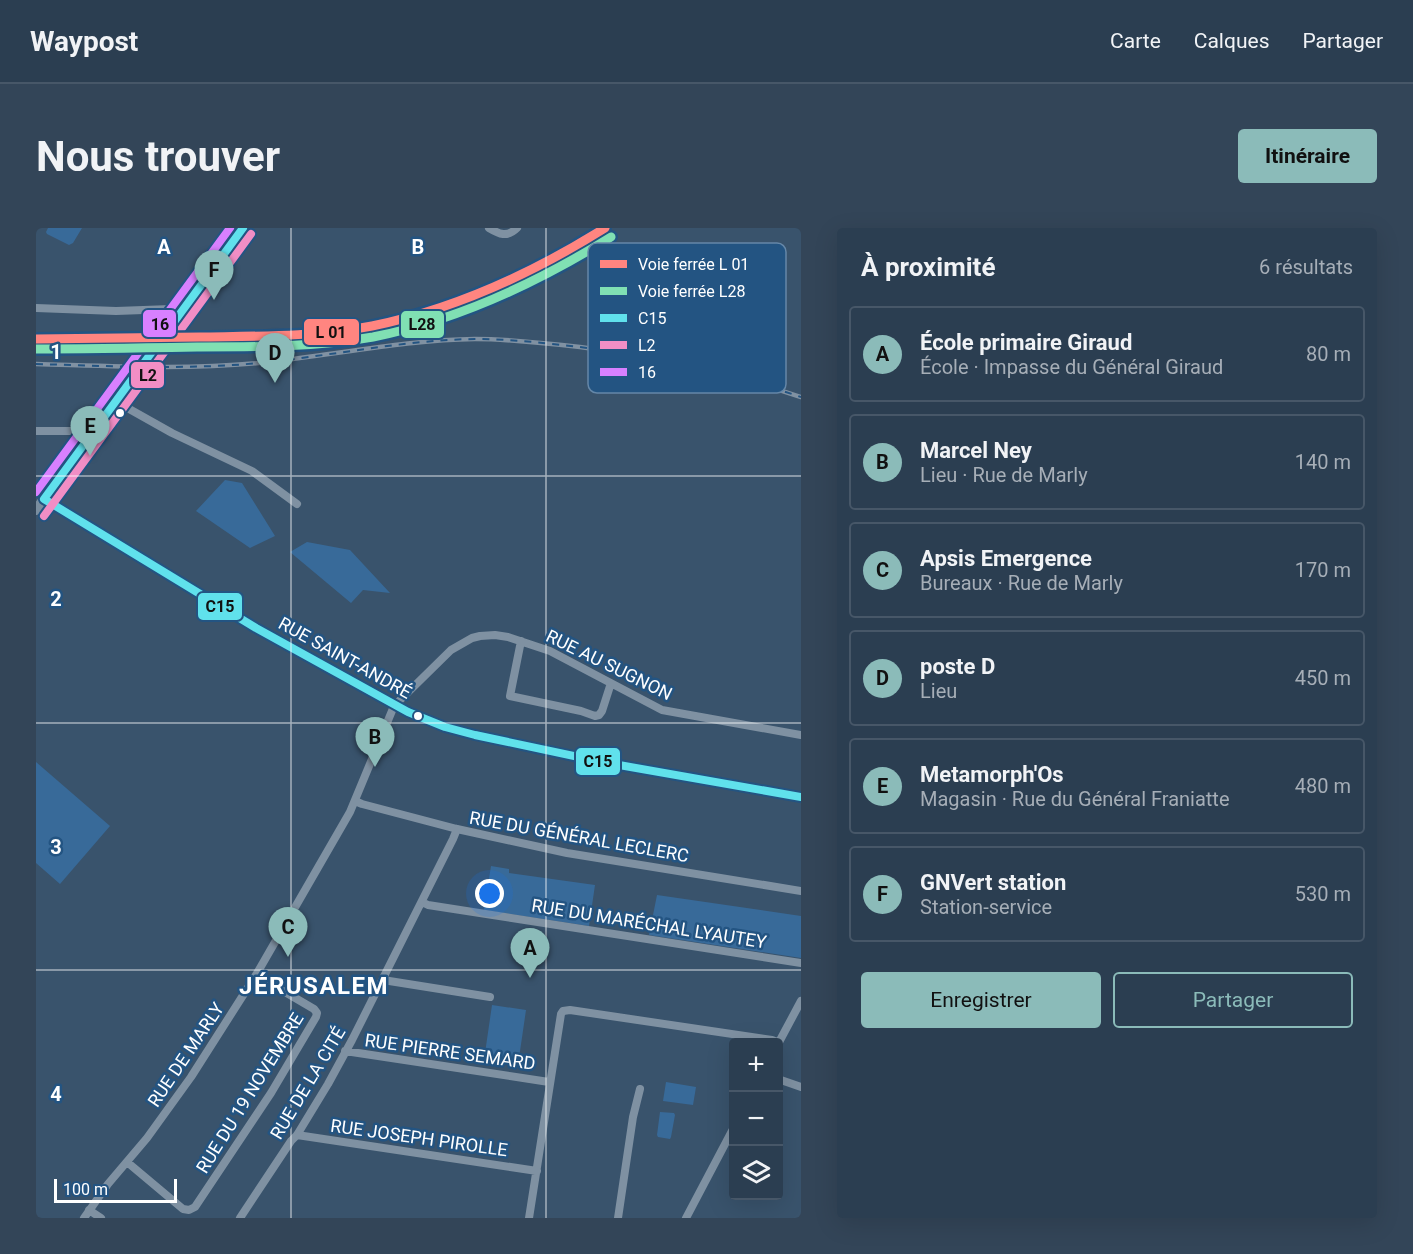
<!DOCTYPE html>
<html lang="fr">
<head>
<meta charset="utf-8">
<style>
	body { margin:0; font-family:Roboto,sans-serif; background:#334558; color:#f1f3f6 }
	.controls { position:absolute; right:18px; bottom:18px; display:grid; overflow:hidden; border-radius:6px; box-shadow:0 6px 24px #0002 }
	.controls button { width:54px; height:54px; display:grid; place-items:center; padding:0; border:0; border-bottom:2px solid #475768; background:#2b3e51; color:#f1f3f6; font:30px sans-serif }
	.scale { position:absolute; left:18px; bottom:15px; width:123px; box-sizing:border-box; padding-left:6px; border:3px solid #fff; border-top:0; font-size:16px; line-height:21px; white-space:nowrap; color:#fff; -webkit-text-stroke:4px #235482; paint-order:stroke }
	.you { position:absolute; left:454px; top:666px; width:21px; height:21px; margin:-15px; border:4px solid #fff; border-radius:50%; background:#1a73e8; box-shadow:0 0 0 9px #1a73e833 }
	.badge { display:grid; place-items:center; width:39px; height:39px; border-radius:50%; background:#8bbbb9; color:#111; font-size:20px; font-weight:700 }
	.pin { position:absolute; translate:-50% -50px; filter:drop-shadow(0 2px 3px #0008) }
	.pin::after { content:''; position:absolute; top:32px; width:21px; height:18px; background:inherit; clip-path:polygon(0 0,100% 0,50% 100%) }
	.list { margin:0; padding:0; list-style:none }
	h2 { display:flex; justify-content:space-between; align-items:center; height:78px; margin:0; padding:0 24px; font-size:26px }
	h2 small { font-size:20px; font-weight:400; color:#a6aeb7 }
	.list li { display:grid; grid-template-columns:39px 1fr auto; gap:18px; align-items:center; box-sizing:border-box; height:96px; margin:0 12px 12px; padding:0 12px; border:2px solid #475768; border-radius:6px }
	.list b { display:block; font-size:22px; white-space:nowrap }
	.list p { margin:0; font-size:20px; white-space:nowrap; color:#a6aeb7 }
	.list em { font-size:20px; font-style:normal; color:#a6aeb7 }
	.actions { display:flex; gap:12px; padding:18px 24px }
	.actions a { flex:1; padding:14px 0; border:2px solid #8bbbb9; border-radius:6px; text-align:center; font-size:21px; color:#8bbbb9 }
	.actions .main { background:#8bbbb9; color:#111 }
	.icon { flex:none; width:33px; height:33px; fill:none; stroke:currentColor; stroke-width:2; stroke-linecap:round; stroke-linejoin:round }
	.map { position:relative; flex:none; width:765px; height:990px; overflow:hidden; border-radius:6px }
	header { display:flex; align-items:center; gap:36px; box-sizing:border-box; height:84px; padding:0 30px; background:#2b3e51; border-bottom:2px solid #475768 }
	header strong { font-size:28px }
	nav { display:flex; gap:33px; margin-inline-start:auto; font-size:21px }
	.intro { display:flex; align-items:center; justify-content:space-between; box-sizing:border-box; height:144px; padding:0 36px }
	h1 { margin:0; font-size:42px }
	.button { padding:15px 27px; border-radius:6px; background:#8bbbb9; color:#111; font-size:21px; font-weight:700 }
	main { display:flex; gap:36px; padding:0 36px }
	aside { flex:1; background:#2b3e51; border-radius:6px; box-shadow:0 6px 24px #0002 }
	.map>svg:first-child { display:block }
	.green { fill:#386a99 }
	.lines { fill:none; stroke-linecap:round; stroke-linejoin:round }
	.minor { stroke:#7f91a2; stroke-width:8 }
	.tertiary { stroke:#7f91a2; stroke-width:9 }
	.secondary { stroke:#7a8d9f; stroke-width:10 }
	.rail-casing { stroke:#8091a2; stroke-width:4.5 }
	.rail { stroke:#235482; stroke-width:2; stroke-dasharray:7; stroke-linecap:butt }
	.secondary-bridge { stroke:#7a8d9f; stroke-width:10 }
	.bus-1-casing { stroke:#235482; stroke-width:12 }
	.bus-2-casing { stroke:#235482; stroke-width:12 }
	.bus-3-casing { stroke:#235482; stroke-width:12 }
	.bus-1 { stroke:#60e1ec; stroke-width:8 }
	.bus-2 { stroke:#f18ec5; stroke-width:8 }
	.bus-3 { stroke:#d880ff; stroke-width:8 }
	.rail-1-casing { stroke:#235482; stroke-width:14 }
	.rail-2-casing { stroke:#235482; stroke-width:14 }
	.rail-1 { stroke:#ff8580; stroke-width:9 }
	.rail-2 { stroke:#80e0b3; stroke-width:9 }
	.grid { fill:none; stroke:#fff; stroke-width:1.5; stroke-opacity:0.55 }
	.bus-dot { fill:#fff; stroke:#235482; stroke-width:2 }
	.labels { text-anchor:middle; stroke-width:5; stroke-linejoin:round; paint-order:stroke }
	.street-label { font-size:18px; fill:#fff; stroke:#235482 }
	.district-label { font-size:24px; font-weight:bold; letter-spacing:1.5px; fill:#fff; stroke:#235482 }
	.key { fill:#235482; stroke:#6587a8; stroke-width:1.5 }
	.key-label { font-size:16px; fill:#fff }
	.grid-label { font-size:20px; text-anchor:middle; font-weight:bold; fill:#fff; stroke:#235482; stroke-width:5; stroke-linejoin:round; paint-order:stroke }
	.line-badge { stroke:#235482; stroke-width:2 }
	.pale-badge-label { font-size:16px; text-anchor:middle; font-weight:bold; fill:#111 }
</style>
</head>
<body>
<header>
<strong>Waypost</strong>
<nav><a>Carte</a><a>Calques</a><a>Partager</a></nav>
</header>
<div class="intro"><h1>Nous trouver</h1><a class="button">Itinéraire</a></div>
<main>
<div class="map">
<svg width="765" height="990" viewBox="0 0 765 990">
	<rect width="100%" height="100%" fill="#39536c"/>
	<path class="green" d="M12,0H46L37,15L33,17L11,6L10,4Z
		M189,252L206,255L239,308L214,320L160,283Z
		M271,314L314,322L354,365L327,362L315,375L254,324Z
		M0,534L74,598L24,656L0,635Z
		M455,638L473,641V645L559,657L553,698L448,682Z
		M621,667L765,688V730L613,707Z
		M456,777L490,782L482,837L448,832Z
		M630,854L660,859L657,877L627,873Z
		M624,884L638,885L639,887L635,909L634,911L622,909L621,907Z"/>
	<g class="lines">
		<path class="minor" d="M453,0C463,6 471,10 481,0
			M0,80L80,83L135,81L144,85
			M79,173L136,205L216,243L261,276
			M0,203H38L43,204L52,210
			M485,413L474,468L545,483L559,488L563,487L566,483L575,455
			M319,573L326,576L421,601L531,625L765,663
			M386,674L392,677L765,735
			M347,752L454,769
			M742,816L765,773
			M309,823L513,854
			M742,851L765,859
			M261,907L501,943
			M91,934L147,981L153,982L159,979L235,865L280,789L281,785L278,781L220,747
			M53,982L65,990
			M48,990L72,956L111,910L155,849L220,747L314,584L358,478L415,422L436,410L444,408L459,407L472,409L514,423L626,482L765,507
			M204,990L255,913L261,907L292,856L316,812L417,611L421,601
			M493,990L525,786L527,783L534,782L736,812L741,814
			M582,990L597,889L604,861
			M650,990L698,899"/>
		<path class="tertiary" d="M8,271L220,400L372,484L409,499L439,507L566,534L765,569"/>
		<path class="secondary" d="M136,96L207,0
			M0,282L90,159"/>
		<g class="rail-casing">
			<path id="rail" d="M0,136C74,138 149,142 223,135C295,128 367,112 439,111C474,111 509,115 544,119C619,129 693,145 765,169"/>
		</g>
		<use href="#rail" class="rail"/>
		<path class="secondary-bridge" d="M90,159L136,96"/>
		<g class="bus-1-casing">
			<path id="bus-1" d="M8,271L220,400L372,484L409,499L439,507L566,534L765,569
				M8,271L207,0"/>
		</g>
		<g class="bus-2-casing">
			<path id="bus-2" d="M8,288L215,6"/>
		</g>
		<g class="bus-3-casing">
			<path id="bus-3" d="M0,264L194,0"/>
		</g>
		<use href="#bus-1" class="bus-1"/>
		<use href="#bus-2" class="bus-2"/>
		<use href="#bus-3" class="bus-3"/>
		<g class="rail-1-casing">
			<path id="rail-1" d="M0,111C55,110 109,110 164,109C221,108 279,109 336,98C420,81 497,45 569,0"/>
		</g>
		<g class="rail-2-casing">
			<path id="rail-2" d="M0,121C55,121 109,120 164,119C222,119 280,119 337,109C422,92 501,55 575,9"/>
		</g>
		<use href="#rail-1" class="rail-1"/>
		<use href="#rail-2" class="rail-2"/>
	</g>
	<path class="grid" d="M255,0V990M510,0V990M0,248H765M0,495H765M0,742H765"/>
	<g class="bus-dot">
		<circle cx="84" cy="185" r="5"/>
		<circle cx="382" cy="488" r="5"/>
	</g>
	<g class="labels">
		<g class="street-label">
			<text transform="translate(309 430) rotate(29)" y="6">RUE SAINT-ANDRÉ</text>
			<text transform="translate(573 437) rotate(26)" y="6">RUE AU SUGNON</text>
			<text transform="translate(543 609) rotate(10)" y="6">RUE DU GÉNÉRAL LECLERC</text>
			<text transform="translate(613 696) rotate(9)" y="6">RUE DU MARÉCHAL LYAUTEY</text>
			<text transform="translate(414 824) rotate(8)" y="6">RUE PIERRE SEMARD</text>
			<text transform="translate(150 827) rotate(-56)" y="6">RUE DE MARLY</text>
			<text transform="translate(272 855) rotate(-59)" y="6">RUE DE LA CITÉ</text>
			<text transform="translate(214 865) rotate(-58)" y="6">RUE DU 19 NOVEMBRE</text>
			<text transform="translate(383 910) rotate(8)" y="6">RUE JOSEPH PIROLLE</text>
		</g>
		<g class="district-label">
			<text x="278" y="766">JÉRUSALEM</text>
		</g>
	</g>
	<rect x="552" y="15" width="198" height="150" rx="9" class="key"/>
	<rect x="564" y="32" width="27" height="8" fill="#ff8580"/>
	<rect x="564" y="59" width="27" height="8" fill="#80e0b3"/>
	<rect x="564" y="86" width="27" height="8" fill="#60e1ec"/>
	<rect x="564" y="113" width="27" height="8" fill="#f18ec5"/>
	<rect x="564" y="140" width="27" height="8" fill="#d880ff"/>
	<g class="key-label">
		<text x="602" y="42">Voie ferrée L 01</text>
		<text x="602" y="69">Voie ferrée L28</text>
		<text x="602" y="96">C15</text>
		<text x="602" y="123">L2</text>
		<text x="602" y="150">16</text>
	</g>
	<g class="grid-label">
		<text x="128" y="26">A</text>
		<text x="382" y="26">B</text>
		<text x="20" y="131">1</text>
		<text x="20" y="378">2</text>
		<text x="20" y="626">3</text>
		<text x="20" y="873">4</text>
	</g>
	<g class="line-badge">
		<rect x="106" y="81" width="35" height="29" rx="6" fill="#d880ff"/>
		<rect x="364" y="82" width="45" height="29" rx="6" fill="#80e0b3"/>
		<rect x="267" y="90" width="57" height="28" rx="6" fill="#ff8580"/>
		<rect x="94" y="133" width="35" height="28" rx="6" fill="#f18ec5"/>
		<rect x="161" y="364" width="46" height="29" rx="6" fill="#60e1ec"/>
		<rect x="539" y="519" width="46" height="29" rx="6" fill="#60e1ec"/>
	</g>
	<g class="pale-badge-label">
		<text x="124" y="102">16</text>
		<text x="386" y="102">L28</text>
		<text x="295" y="110">L 01</text>
		<text x="112" y="153">L2</text>
		<text x="184" y="384">C15</text>
		<text x="562" y="539">C15</text>
	</g>
</svg>
<div class="controls">
<button>+</button>
<button>−</button>
<button><svg class="icon" aria-label="layers" viewBox="0 0 24 24"><path d="M12 4l9 5-9 5-9-5zM3 14l9 5 9-5"/></svg></button>
</div>
<div class="scale">100 m</div>
<div class="you"></div>
<div class="pin badge" style="left:494px;top:750px">A</div>
<div class="pin badge" style="left:339px;top:539px">B</div>
<div class="pin badge" style="left:252px;top:729px">C</div>
<div class="pin badge" style="left:239px;top:155px">D</div>
<div class="pin badge" style="left:54px;top:228px">E</div>
<div class="pin badge" style="left:178px;top:72px">F</div>
</div>
<aside>
<h2>À proximité<small>6 résultats</small></h2>
<ul class="list">
<li><span class="badge">A</span><div><b>École primaire Giraud</b><p>École · Impasse du Général Giraud</p></div><em>80 m</em></li>
<li><span class="badge">B</span><div><b>Marcel Ney</b><p>Lieu · Rue de Marly</p></div><em>140 m</em></li>
<li><span class="badge">C</span><div><b>Apsis Emergence</b><p>Bureaux · Rue de Marly</p></div><em>170 m</em></li>
<li><span class="badge">D</span><div><b>poste D</b><p>Lieu</p></div><em>450 m</em></li>
<li><span class="badge">E</span><div><b>Metamorph'Os</b><p>Magasin · Rue du Général Franiatte</p></div><em>480 m</em></li>
<li><span class="badge">F</span><div><b>GNVert station</b><p>Station-service</p></div><em>530 m</em></li>
</ul>
<div class="actions"><a class="main">Enregistrer</a><a>Partager</a></div>
</aside>
</main>
</body>
</html>
